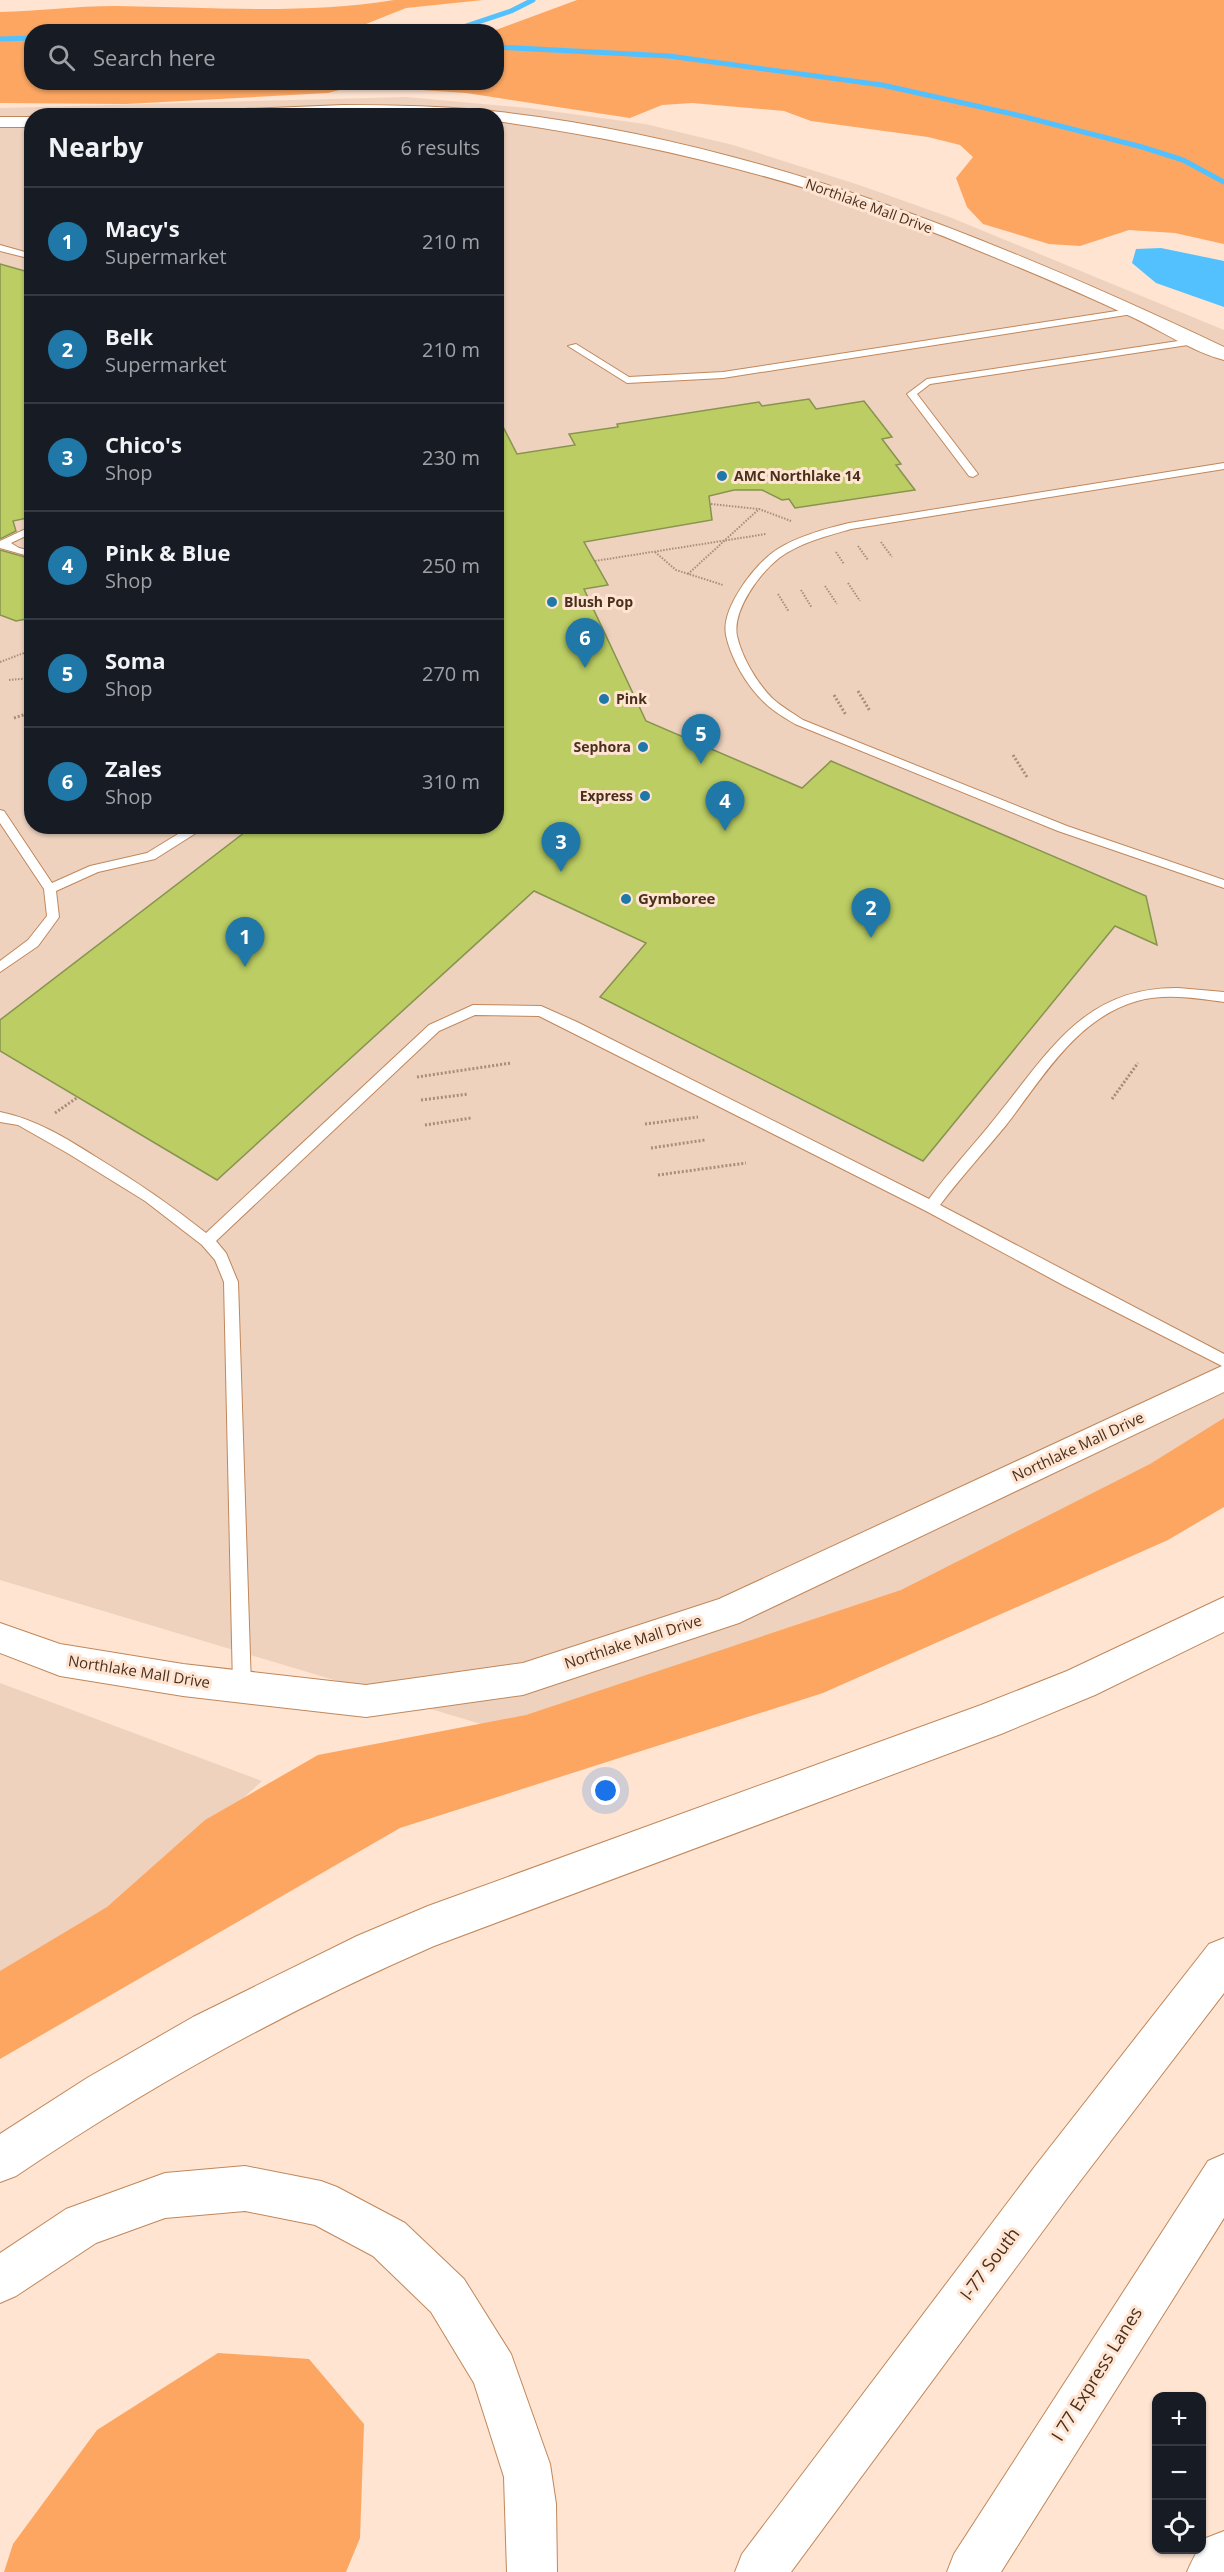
<!DOCTYPE html>
<html lang="en">
<head>
<meta charset="utf-8">
<style>
	body { margin:0; font-family:"Open Sans",sans-serif; background:#20242c; color:#f1f3f6 }
	.controls { position:absolute; right:18px; bottom:18px; display:grid; overflow:hidden; border-radius:12px; box-shadow:0 2px 4px #0004 }
	.controls button { width:54px; height:54px; display:grid; place-items:center; padding:0; border:0; border-bottom:2px solid #363941; background:#171b24; color:#f1f3f6; font:30px sans-serif }
	.you { position:absolute; left:606px; top:1791px; width:21px; height:21px; margin:-15px; border:4px solid #fff; border-radius:50%; background:#1a73e8; box-shadow:0 0 0 9px #1a73e833 }
	.badge { display:grid; place-items:center; width:39px; height:39px; border-radius:50%; background:#1f78a7; color:#fff; font-size:20px; font-weight:700 }
	.pin { position:absolute; translate:-50% -50px; filter:drop-shadow(0 2px 3px #0008) }
	.pin::after { content:''; position:absolute; top:32px; width:21px; height:18px; background:inherit; clip-path:polygon(0 0,100% 0,50% 100%) }
	.list { margin:0; padding:0; list-style:none }
	h2 { display:flex; justify-content:space-between; align-items:center; height:78px; margin:0; padding:0 24px; font-size:26px }
	h2 small { font-size:20px; font-weight:400; color:#9ea1a6 }
	.list li { display:grid; grid-template-columns:39px 1fr auto; gap:18px; align-items:center; box-sizing:border-box; height:108px; padding:0 24px; border-top:2px solid #363941 }
	.list b { display:block; font-size:22px; white-space:nowrap }
	.list p { margin:0; font-size:20px; white-space:nowrap; color:#9ea1a6 }
	.list em { font-size:20px; font-style:normal; color:#9ea1a6 }
	.icon { flex:none; width:33px; height:33px; fill:none; stroke:currentColor; stroke-width:2; stroke-linecap:round; stroke-linejoin:round }
	.map { position:relative; flex:none; width:1224px; height:2572px; overflow:hidden }
	.search { position:absolute; background:#171b24; box-shadow:0 2px 4px #0004; left:24px; top:24px; width:480px; height:66px; display:flex; align-items:center; gap:15px; box-sizing:border-box; padding:0 21px; border-radius:24px; color:#9ea1a6; font-size:22px }
	.panel { position:absolute; background:#171b24; box-shadow:0 2px 4px #0004; left:24px; top:108px; width:480px; height:726px; border-radius:24px }
	.map>svg:first-child { display:block }
	.built { fill:#eed2be; fill-rule:evenodd }
	.green { fill:#fca662 }
	.water { fill:#54c1ff }
	.lines { fill:none; stroke-linecap:round; stroke-linejoin:round }
	.stream { stroke:#54c1ff; stroke-width:5 }
	.building { fill:#bbcd63; stroke:#87934f; stroke-width:1.5 }
	.lane-casing { stroke:#c1875a; stroke-width:2 }
	.street-casing { stroke:#c1875a; stroke-width:2 }
	.highway-casing { stroke:#c1875a; stroke-width:2 }
	.path-far1 { stroke:#a78d7a; stroke-width:2; stroke-dasharray:1.5 1.5; stroke-linecap:butt }
	.path { stroke:#a78d7a; stroke-width:3; stroke-dasharray:2 2; stroke-linecap:butt }
	.lane { fill:#fff; fill-rule:evenodd }
	.street { fill:#fff; fill-rule:evenodd }
	.highway { fill:#fff; fill-rule:evenodd }
	.poi-dot { fill:#1f78a7; stroke:#fee4d1; stroke-width:2 }
	.labels { text-anchor:middle; stroke-width:6; stroke-linejoin:round; paint-order:stroke }
	.far-street-label { font-size:14px; fill:#49301d; stroke:#fee4d1 }
	.far-poi-label { font-size:14px; font-weight:bold; fill:#49301d; stroke:#fee4d1; text-anchor:start }
	.poi-label { font-size:15px; font-weight:bold; fill:#49301d; stroke:#fee4d1; text-anchor:start }
	.street-label { font-size:15px; fill:#49301d; stroke:#fee4d1 }
	.near-street-label { font-size:18px; fill:#49301d; stroke:#fee4d1 }
</style>
</head>
<body>
<div class="map">
<svg width="1224" height="2572" viewBox="0 0 1224 2572">
	<rect width="100%" height="100%" fill="#fee4d1"/>
	<path class="built" d="M406,97L528,108L645,124L733,145L859,185L952,218L1224,330V1442L581,1754L0,1580V108ZM32,116H496V826H32Z
		M0,1683L262,1781L0,2020Z"/>
	<path class="green" d="M394,0H483L406,8L356,28L355,31L32,32V82L341,83L339,90L328,93L126,104L0,103V12C38,11 76,6 115,6C208,7 301,15 394,0Z
		M577,0H1224V244L1175,233L1129,230L1080,246L1049,244L983,224L967,207L956,178L973,157L960,145L928,137L811,121L784,111L692,103L662,105L630,118L466,93L392,88V83L496,82V32L493,31Z
		M1224,1418V1507L1168,1540L823,1693L400,1828L0,2059V1971L107,1907L205,1820L318,1755L526,1715L901,1590L1150,1464Z
		M218,2353L309,2359L364,2424L360,2538L346,2572H4L13,2544L97,2430Z"/>
	<path class="water" d="M1161,248L1224,261V307L1156,283L1132,263L1136,249Z"/>
	<g class="lines">
		<path class="stream" d="M448,32L511,11L533,0
			M0,39L32,38
			M496,47L669,56L882,85L1017,115L1142,147L1183,160L1224,182"/>
	</g>
	<path class="building" d="M0,264L32,273V517L13,521L16,531L0,539Z
		M809,399L816,409L864,401L892,437L882,439L901,464L896,465L915,490L795,508L789,499L782,500L762,490H734L709,496L712,520L584,542L608,585L584,589L646,721L802,788L831,761L1146,896L1157,945L1115,926L923,1161L600,997L646,943L534,891L217,1180L0,1051V1020L253,826H496V413L517,454L575,445L569,434L618,427L617,424L759,402L762,406Z
		M0,550L25,557L32,578V618L16,621L0,615Z"/>
	<g class="lines">
		<g class="lane-casing">
			<path id="lane" d="M0,245L32,254V259L0,251Z
				M1136,308L1140,311L1139,313L723,378L627,383L568,346L576,344L629,377L723,372Z
				M1198,338L1201,339V343L930,384L917,394L978,474L973,477L969,476L907,394L927,379Z
				M1224,463V469L851,529C827,536 799,543 779,558C760,573 732,610 737,636C742,658 757,683 773,699C782,707 793,713 803,720L1067,826L1224,880V888L1058,831L795,724C785,718 773,711 765,703C747,686 731,659 726,635C721,609 752,569 772,553C792,538 824,529 849,523Z
				M32,526V533L11,543L19,548L32,551V557L0,548V541Z
				M0,810L4,811L52,883L90,866L147,853L191,826H207L155,859L98,872L56,891L59,917L57,920L38,946L0,972V961L28,940L47,916L44,889L0,823Z
				M1178,988L1224,992V1002C1196,998 1165,993 1137,1001C1077,1018 1043,1077 1007,1124C985,1151 961,1177 940,1205L1224,1354V1367L1063,1285L926,1211L539,1016L475,1015L439,1031L216,1241L226,1253L238,1282L251,1687L248,1693L242,1695L236,1693L233,1687L224,1282L215,1260L202,1245L145,1201L69,1154L18,1125L0,1122V1112C35,1119 66,1138 96,1157C134,1180 171,1205 206,1233L429,1025L473,1005L541,1006L577,1022L929,1199C949,1171 974,1145 996,1117C1049,1052 1084,987 1178,988Z"/>
		</g>
		<g class="street-casing">
			<path id="street" d="M343,105C395,105 448,106 500,112C755,141 994,238 1224,347V360C1193,352 1162,331 1134,318C1081,293 1026,270 972,248C819,184 660,144 496,121V116H189L196,111Z
				M0,117H32V127H0Z
				M1224,1365V1392L739,1623L523,1695L366,1717L183,1696L60,1676L0,1653V1623L60,1644L183,1664L366,1685L523,1663L719,1599Z"/>
		</g>
		<g class="highway-casing">
			<path id="highway" d="M1224,1597V1632L1095,1695L1001,1734L434,1946C287,2010 149,2086 16,2176L0,2182V2134L87,2078L193,2017L357,1936L428,1906L981,1705L1067,1671Z
				M1224,1938V1993L1068,2197L791,2572H735L742,2554L1036,2165L1209,1944Z
				M1224,2154V2218L1001,2572H947L954,2554L1208,2161Z
				M245,2166L321,2181L337,2187L405,2223L464,2279L511,2354L550,2464L556,2504L557,2572H507L504,2477L474,2383L431,2312L373,2256L315,2225L245,2211L165,2218L96,2243L16,2296L0,2303V2253L66,2209L165,2173Z
				M1224,2531V2572H1187C1193,2558 1198,2549 1206,2538Z"/>
		</g>
		<path class="path-far1" d="M711,504L758,509
			M881,542L892,557
			M858,546L868,560
			M655,552L676,570L723,585
			M836,552L844,564
			M595,561L766,534
			M688,574L759,509L791,521
			M848,583L860,601
			M825,586L837,604
			M801,590L812,608
			M778,594L789,612
			M0,662L32,650
			M9,680L32,678"/>
		<path class="path" d="M858,691L870,711
			M834,695L846,715
			M14,718L32,712
			M1013,755L1027,777
			M417,1077L511,1063
			M1112,1099L1138,1063
			M421,1100L468,1094
			M55,1113L78,1097
			M645,1124L698,1117
			M425,1125L471,1118
			M651,1148L705,1140
			M658,1175L746,1163"/>
		<use href="#lane" class="lane"/>
		<use href="#street" class="street"/>
		<use href="#highway" class="highway"/>
	</g>
	<g class="poi-dot">
		<circle cx="722" cy="476" r="6"/>
		<circle cx="552" cy="602" r="6"/>
		<circle cx="604" cy="699" r="6"/>
		<circle cx="643" cy="747" r="6"/>
		<circle cx="645" cy="796" r="6"/>
		<circle cx="626" cy="899" r="6"/>
	</g>
	<g class="labels">
		<g class="far-street-label">
			<text transform="translate(869 206) rotate(20)" y="5">Northlake Mall Drive</text>
		</g>
		<g class="far-poi-label">
			<text x="734" y="481">AMC Northlake 14</text>
			<text x="564" y="607">Blush Pop</text>
			<text x="616" y="704">Pink</text>
			<text x="631" y="752" text-anchor="end">Sephora</text>
			<text x="633" y="801" text-anchor="end">Express</text>
		</g>
		<g class="poi-label">
			<text x="638" y="904">Gymboree</text>
		</g>
		<g class="street-label">
			<text transform="translate(1078 1447) rotate(-25)" y="5">Northlake Mall Drive</text>
			<text transform="translate(633 1642) rotate(-18)" y="5">Northlake Mall Drive</text>
			<text transform="translate(139 1672) rotate(9)" y="5">Northlake Mall Drive</text>
		</g>
		<g class="near-street-label">
			<text transform="translate(990 2264) rotate(-53)" y="6">I-77 South</text>
			<text transform="translate(1097 2374) rotate(-58)" y="6">I 77 Express Lanes</text>
		</g>
	</g>
</svg>
<div class="controls">
<button>+</button>
<button>−</button>
<button><svg class="icon" aria-label="locate" viewBox="0 0 24 24"><circle cx="12" cy="12" r="6"/><path d="M12 2v4M12 18v4M2 12h4M18 12h4"/></svg></button>
</div>
<div class="you"></div>
<div class="pin badge" style="left:245px;top:967px">1</div>
<div class="pin badge" style="left:871px;top:938px">2</div>
<div class="pin badge" style="left:561px;top:872px">3</div>
<div class="pin badge" style="left:725px;top:831px">4</div>
<div class="pin badge" style="left:701px;top:764px">5</div>
<div class="pin badge" style="left:585px;top:668px">6</div>
<div class="search"><svg class="icon" aria-label="search" viewBox="0 0 24 24"><circle cx="10" cy="10" r="6"/><path d="M15 15l6 6"/></svg>Search here</div>
<section class="panel">
<h2>Nearby<small>6 results</small></h2>
<ul class="list">
<li><span class="badge">1</span><div><b>Macy's</b><p>Supermarket</p></div><em>210 m</em></li>
<li><span class="badge">2</span><div><b>Belk</b><p>Supermarket</p></div><em>210 m</em></li>
<li><span class="badge">3</span><div><b>Chico's</b><p>Shop</p></div><em>230 m</em></li>
<li><span class="badge">4</span><div><b>Pink &amp; Blue</b><p>Shop</p></div><em>250 m</em></li>
<li><span class="badge">5</span><div><b>Soma</b><p>Shop</p></div><em>270 m</em></li>
<li><span class="badge">6</span><div><b>Zales</b><p>Shop</p></div><em>310 m</em></li>
</ul>
</section>
</div>
</body>
</html>
